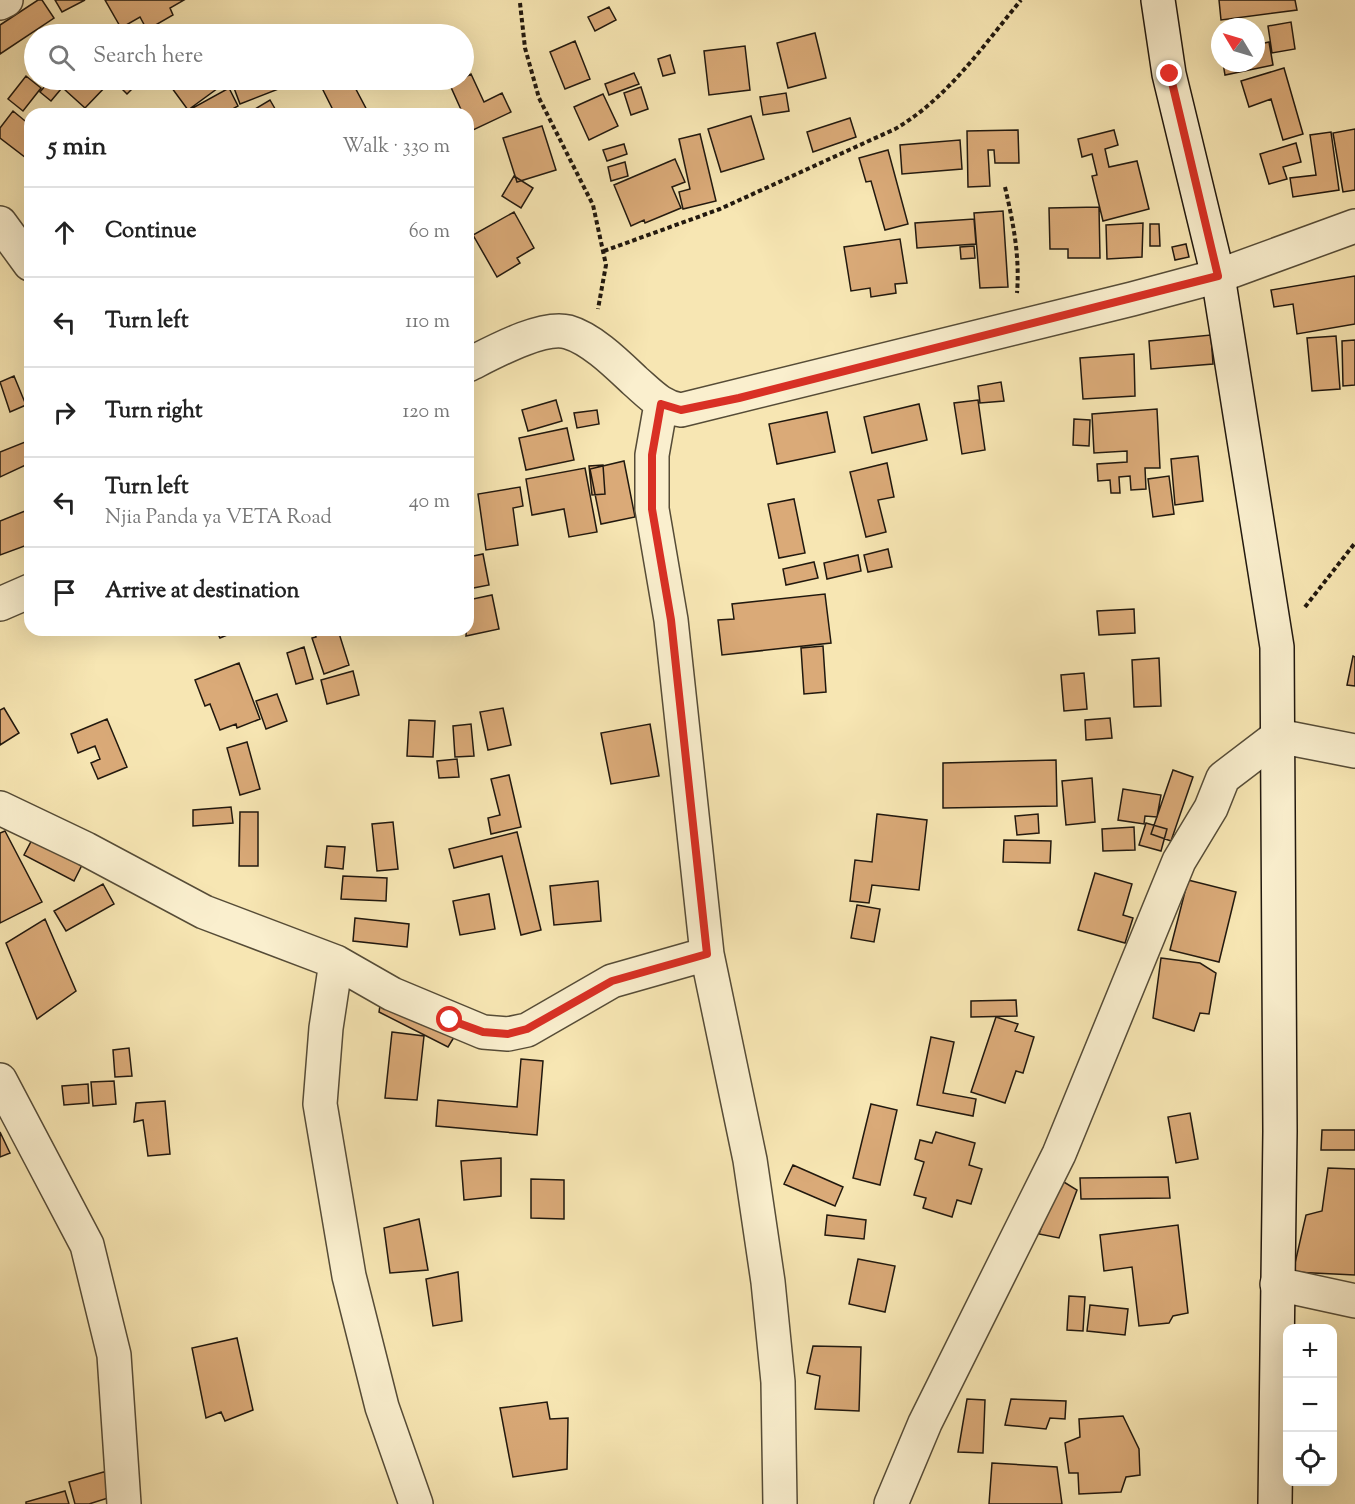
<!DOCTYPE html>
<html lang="en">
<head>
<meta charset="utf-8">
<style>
	body { margin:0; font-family:"Sorts Mill Goudy",serif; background:#f2f2f2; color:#222 }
	.controls { position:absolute; right:18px; bottom:18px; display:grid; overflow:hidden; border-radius:12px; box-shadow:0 6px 24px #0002 }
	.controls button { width:54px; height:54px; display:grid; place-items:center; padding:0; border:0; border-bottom:2px solid #e0e0e0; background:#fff; color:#222; font:30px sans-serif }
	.compass { position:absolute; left:1211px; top:18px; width:54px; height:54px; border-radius:50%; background:#fff; box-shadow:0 6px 24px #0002; rotate:308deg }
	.stop { position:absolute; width:18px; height:18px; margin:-14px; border:4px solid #d93025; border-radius:50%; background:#fff }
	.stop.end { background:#d93025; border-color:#fff; box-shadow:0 2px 6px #0008 }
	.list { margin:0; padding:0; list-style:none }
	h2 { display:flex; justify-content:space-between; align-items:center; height:78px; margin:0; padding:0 24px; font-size:26px }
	h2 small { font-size:20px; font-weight:400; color:#767676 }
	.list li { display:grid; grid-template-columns:39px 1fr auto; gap:18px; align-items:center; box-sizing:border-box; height:90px; padding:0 24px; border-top:2px solid #e0e0e0 }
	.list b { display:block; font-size:22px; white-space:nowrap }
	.list p { margin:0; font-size:20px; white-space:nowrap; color:#767676 }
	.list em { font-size:20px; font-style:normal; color:#767676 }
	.icon { flex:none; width:33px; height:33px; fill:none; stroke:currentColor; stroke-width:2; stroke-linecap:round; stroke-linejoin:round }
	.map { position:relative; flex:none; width:1355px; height:1504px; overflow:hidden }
	.search { position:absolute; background:#fff; box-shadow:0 6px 24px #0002; left:24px; top:24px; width:450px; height:66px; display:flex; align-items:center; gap:15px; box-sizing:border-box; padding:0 21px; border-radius:33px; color:#767676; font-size:22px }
	.panel { position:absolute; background:#fff; box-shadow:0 6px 24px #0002; left:24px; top:108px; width:450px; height:528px; border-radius:18px }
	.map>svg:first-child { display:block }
	.building { fill:#daaa78; stroke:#21180e; stroke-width:1.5 }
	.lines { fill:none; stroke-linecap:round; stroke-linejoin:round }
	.street-casing { stroke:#564c37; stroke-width:36 }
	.secondary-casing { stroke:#21180e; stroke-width:36 }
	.path { stroke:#21180e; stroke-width:4; stroke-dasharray:4.5 3; stroke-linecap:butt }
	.street { stroke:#faefce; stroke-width:33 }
	.secondary { stroke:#faefce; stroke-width:33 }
	.route { stroke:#d93025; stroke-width:8 }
</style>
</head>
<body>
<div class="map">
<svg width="1355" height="1504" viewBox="0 0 1355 1504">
	<rect width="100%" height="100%" fill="#f7e6b3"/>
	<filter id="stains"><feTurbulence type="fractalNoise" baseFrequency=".00333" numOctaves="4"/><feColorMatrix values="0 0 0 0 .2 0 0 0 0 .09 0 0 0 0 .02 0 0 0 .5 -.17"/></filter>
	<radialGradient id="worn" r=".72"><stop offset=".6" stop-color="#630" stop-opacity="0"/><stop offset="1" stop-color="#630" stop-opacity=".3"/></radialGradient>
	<path class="building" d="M38,0H42L54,18L0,54V25Z
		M55,0H85L62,12Z
		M105,0H184L170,8L173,15L147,30L140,17L121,28Z
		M1219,0H1295L1297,10L1221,20Z
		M609,7L616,20L595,31L588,17Z
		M1291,22L1295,49L1272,53L1268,26Z
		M140,25L147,34H127Z
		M815,33L826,78L788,88L777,43Z
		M575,41L590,79L565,89L550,52Z
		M1269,42L1273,65L1225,75L1223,63H1256V45Z
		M745,46L750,90L709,95L704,51Z
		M670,55L675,73L663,76L658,59Z
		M1284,68L1303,134L1283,140L1271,99L1249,107L1241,81Z
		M634,73L639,84L609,95L605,84Z
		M471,74L484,102L502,93L511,112L471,131L468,114H463L450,85Z
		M26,76L41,88L23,111L8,99Z
		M50,80L61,89L51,101L40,92Z
		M73,80H100L107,85L85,108L64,89Z
		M117,80H138L140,81L127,94L115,82Z
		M166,80H229L188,110Z
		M231,80H299V81L240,104Z
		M318,80H351L369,114H335Z
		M641,87L648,109L631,115L624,93Z
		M229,88L238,106L224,114H191L189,110Z
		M786,93L789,111L763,115L760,97Z
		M603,94L618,126L589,140L574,107Z
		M270,100L278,114H247Z
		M13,111L30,125V161L0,138V128Z
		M751,116L764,159L721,172L708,129Z
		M850,118L856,137L813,152L807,132Z
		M542,126L556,170L517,182L503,138Z
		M1355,129V190L1343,192L1333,133Z
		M1018,130L1019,163H995L994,150H988L990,186L968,187L967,131Z
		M1114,130L1118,145L1105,149L1109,167L1137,161L1149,209L1103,221L1092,176L1097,175L1092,154L1082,157L1078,139Z
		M1331,132L1339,190L1293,197L1290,178L1316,175L1310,135Z
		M700,134L716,201L683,209L679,192L690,189L679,139Z
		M960,140L962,169L902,174L900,145Z
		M1296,143L1301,162L1283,167L1287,179L1269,184L1260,154Z
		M624,144L627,154L607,161L603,150Z
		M888,150L908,224L885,230L871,181L866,182L859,158Z
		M675,159L685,182L672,187L681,208L645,223L644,220L631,226L614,185Z
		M625,162L628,176L611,181L608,167Z
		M514,176L533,188L521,208L502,196Z
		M1099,207L1100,258H1068V249H1050L1049,208Z
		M1003,211L1008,287L980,288L974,213Z
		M514,212L534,248L517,258L520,263L497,277L473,235Z
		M974,219L976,244L917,248L915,223Z
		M1143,223L1142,257L1107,259L1106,225Z
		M1150,224H1159L1160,246H1150Z
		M900,239L907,283L895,284L896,293L871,297L870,288L851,291L844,247Z
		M1186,244L1189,257L1175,260L1172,247Z
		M974,246L975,258L961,259L960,247Z
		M1355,276V324L1297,334L1293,304L1274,307L1271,290Z
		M1211,335L1213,364L1151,369L1149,341Z
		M1336,336L1340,389L1312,391L1307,338Z
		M1355,340V385L1343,386L1342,341Z
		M1134,354L1135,396L1083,399L1080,358Z
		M14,376L26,405L10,412L0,382Z
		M1001,382L1004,401L980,403L978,386Z
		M556,400L562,421L528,431L522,410Z
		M978,400L985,450L962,454L954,403Z
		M919,404L927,440L872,453L864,417Z
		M1157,409L1160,468H1145L1146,489L1131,490L1130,476L1119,477L1120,493H1111L1110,480L1098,481L1097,464L1127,462V451L1094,453L1092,414Z
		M597,410L599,424L577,428L574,413Z
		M827,412L835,452L777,464L769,424Z
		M1074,419L1090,420L1089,446L1073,445Z
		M567,428L574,460L526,470L519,438Z
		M30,440V463L0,477V452Z
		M1198,456L1203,501L1175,505L1171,459Z
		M624,461L635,517L601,524L590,469Z
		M887,463L894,497L878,500L886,532L866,537L850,472Z
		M603,465L605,494L592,495L589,466Z
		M585,468L597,532L569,537L564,509L532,515L526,479Z
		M1169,476L1174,514L1153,517L1148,479Z
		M520,487L523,506L513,508L518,545L486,550L478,494Z
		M794,499L805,553L779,558L768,504Z
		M30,509V544L0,555V521Z
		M888,549L892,567L868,572L864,555Z
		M483,554L489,585L468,589V557Z
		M858,555L861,571L827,579L824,563Z
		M814,562L818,578L786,585L783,569Z
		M825,594L831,643L722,655L718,620L734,619L732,604Z
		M492,595L499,629L466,636L468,600Z
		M1134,609L1135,633L1099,635L1097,611Z
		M216,630H239L220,638Z
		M320,630H338L349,665L324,674L312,638L316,637L315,632Z
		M823,646L826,692L804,694L801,648Z
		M304,647L313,679L296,684L287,653Z
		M1353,656L1355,657V686L1347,685Z
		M1159,658L1161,706L1134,707L1132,660Z
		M239,663L260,719L237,728L236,724L220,730L210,704L205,706L195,680Z
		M353,671L359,695L327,704L321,680Z
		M1084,673L1087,709L1064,711L1061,675Z
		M277,694L287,721L266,729L256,701Z
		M4,708L19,733L0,745V710Z
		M503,708L511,745L488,750L480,712Z
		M1110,718L1112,738L1086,740L1085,720Z
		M107,719L127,767L98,779L91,763L100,759L95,746L78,753L71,734Z
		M409,720L435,721L433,757L407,756Z
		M471,724L474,756L455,757L453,726Z
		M650,724L659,776L611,784L601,733Z
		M247,742L260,789L240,795L227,748Z
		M457,759L459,777L439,778L437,761Z
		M1056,760L1057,806L943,808V763Z
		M1173,770L1193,777L1171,841L1151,834Z
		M509,775L521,827L491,834L488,818L500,815L491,779Z
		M1092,778L1095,822L1066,825L1062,781Z
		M1123,789L1161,795L1157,817L1145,816L1144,824L1118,820Z
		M231,807L233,823L193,826V810Z
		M240,812H258V866H239Z
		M877,814L927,820L919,890L872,885L869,903L850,901L855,860L872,862Z
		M1038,814L1039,833L1017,835L1015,816Z
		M393,822L398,869L377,871L372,824Z
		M1146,823L1167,829L1161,851L1139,845Z
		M1134,827L1135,850L1103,851L1102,829Z
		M5,831L42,902L0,923V833Z
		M517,832L541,930L521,935L502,856L454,868L449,849Z
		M35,834L85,859L74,881L24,855Z
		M1004,840L1051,841L1050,863L1003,862Z
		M327,846L345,847L343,869L325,867Z
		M1095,873L1132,884L1123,915L1133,918L1125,943L1078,930Z
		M343,876L387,878L386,901L341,899Z
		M1188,880L1236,892L1219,962L1170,950Z
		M598,881L601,921L554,925L550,886Z
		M103,884L114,904L66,931L54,911Z
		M489,894L495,929L460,935L453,901Z
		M857,905L880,909L874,942L851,938Z
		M355,918L409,924L407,947L353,941Z
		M45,919L76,991L37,1019L6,943Z
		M1161,958L1200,963L1216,973L1209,1014L1200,1013L1194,1031L1153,1018Z
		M381,999L456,1034L448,1047L379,1012Z
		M1016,1000L1017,1016L971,1017V1001Z
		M996,1017L1018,1024L1015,1031L1034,1037L1023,1073L1016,1071L1005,1103L971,1092Z
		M392,1032L424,1036L417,1100L385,1098Z
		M931,1037L954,1042L943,1093L976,1099L973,1116L917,1105Z
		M129,1048L132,1076L115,1077L113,1050Z
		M521,1059L543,1061L537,1135L436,1126L438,1100L517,1107Z
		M114,1081L116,1104L93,1106L91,1082Z
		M88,1084L89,1103L64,1105L62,1086Z
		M165,1101L170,1154L148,1156L143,1120L134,1122L136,1103Z
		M871,1104L897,1110L880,1185L853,1178Z
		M1190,1113L1198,1159L1176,1163L1168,1117Z
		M1322,1130H1355V1150H1321Z
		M0,1132L10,1153L0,1157Z
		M936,1132L975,1143L969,1165L982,1169L971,1204L957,1200L952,1217L923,1208L926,1198L914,1195L924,1162L915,1159L920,1140L932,1143Z
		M501,1158V1196L464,1200L461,1161Z
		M793,1165L843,1187L835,1206L784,1184Z
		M1328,1168L1355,1169V1275L1293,1272L1306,1215L1322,1211Z
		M1168,1177L1170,1198L1081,1199L1080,1178Z
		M531,1179L564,1180V1219L531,1218Z
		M1059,1179L1077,1190L1059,1238L1039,1234Z
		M827,1215L866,1220L864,1239L825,1235Z
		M419,1219L428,1270L390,1273L384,1228Z
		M1178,1225L1188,1313L1173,1316L1169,1323L1139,1326L1132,1267L1104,1271L1100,1235Z
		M858,1259L895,1266L885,1312L849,1304Z
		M458,1272L462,1321L433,1326L426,1279Z
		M1069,1296L1085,1297L1083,1331L1067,1330Z
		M1090,1305L1128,1309L1125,1335L1087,1331Z
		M237,1338L253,1410L225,1421L221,1412L206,1418L192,1348Z
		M813,1346L861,1347L859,1411L815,1409L820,1376L807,1373Z
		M967,1399L985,1400L983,1453L958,1452Z
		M1011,1399L1066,1401L1065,1419L1050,1418L1046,1429L1005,1425Z
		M547,1402L550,1419L568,1418L567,1469L513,1477L500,1408Z
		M1123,1416L1139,1449L1140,1475L1126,1477L1121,1492L1079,1494L1078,1473H1069L1065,1443L1080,1437L1079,1419Z
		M992,1463L1057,1467L1062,1504H989Z
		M107,1471L108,1498L89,1504H75L69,1482Z
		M65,1491L69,1504H26V1502Z"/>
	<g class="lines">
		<g class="street-casing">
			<path id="street" d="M0,3L6,0
				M0,223L30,264
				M468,365C492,353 542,325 568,332C592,339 617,364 635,381C650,394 661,407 681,410L1132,299L1218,276L1355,226
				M661,404L652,455V509L671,620L707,954L750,1160L768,1282L778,1382L780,1504
				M0,604L30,591
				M0,808L86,849L204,912L336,962L392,994L483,1032L508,1034L527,1030L612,981L707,954
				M336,962L326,1028L320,1104L349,1276L382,1407L416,1504
				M0,1080L87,1245L114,1355L124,1504
				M1277,1284L1355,1301
				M891,1504L925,1423L1059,1154L1179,861L1211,808L1223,778L1278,736L1355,751"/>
		</g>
		<g class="secondary-casing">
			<path id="secondary" d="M1158,0L1169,74L1218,276L1277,647L1280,1131L1275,1504"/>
		</g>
		<path class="path" d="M520,3L525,48L539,98L593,205L606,265L598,309
			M1005,187C1013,222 1020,256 1017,293
			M604,251L720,209L895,129C947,99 983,46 1021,0
			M1305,607L1355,543"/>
		<use href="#street" class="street"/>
		<use href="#secondary" class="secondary"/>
	</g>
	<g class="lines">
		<path class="route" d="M450,1020L483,1032L508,1034L527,1029L612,981L707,954L671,620L652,509V455L661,404L681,410L739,398L1218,276L1170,74"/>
	</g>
	<rect width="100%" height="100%" filter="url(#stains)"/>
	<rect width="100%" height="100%" fill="url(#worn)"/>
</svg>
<div class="controls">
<button>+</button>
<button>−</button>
<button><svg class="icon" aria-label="locate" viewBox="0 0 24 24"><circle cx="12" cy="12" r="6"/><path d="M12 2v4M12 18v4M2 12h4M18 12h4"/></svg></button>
</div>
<svg class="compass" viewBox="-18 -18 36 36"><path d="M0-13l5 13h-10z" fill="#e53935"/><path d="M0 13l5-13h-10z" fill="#767676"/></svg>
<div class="stop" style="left:450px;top:1020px"></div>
<div class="stop end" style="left:1170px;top:74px"></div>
<div class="search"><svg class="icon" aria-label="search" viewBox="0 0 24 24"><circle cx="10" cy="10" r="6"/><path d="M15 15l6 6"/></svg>Search here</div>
<section class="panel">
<h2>5 min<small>Walk · 330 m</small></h2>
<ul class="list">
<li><svg class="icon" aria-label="ahead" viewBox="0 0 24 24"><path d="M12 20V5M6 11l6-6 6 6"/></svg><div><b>Continue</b></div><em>60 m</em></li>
<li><svg class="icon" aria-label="left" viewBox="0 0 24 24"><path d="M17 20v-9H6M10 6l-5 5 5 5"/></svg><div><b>Turn left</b></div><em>110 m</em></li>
<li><svg class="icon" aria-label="right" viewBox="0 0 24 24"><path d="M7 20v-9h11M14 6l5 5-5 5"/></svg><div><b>Turn right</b></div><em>120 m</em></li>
<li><svg class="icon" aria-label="left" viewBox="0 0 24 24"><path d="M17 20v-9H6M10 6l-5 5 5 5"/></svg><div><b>Turn left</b><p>Njia Panda ya VETA Road</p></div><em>40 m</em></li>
<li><svg class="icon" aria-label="arrive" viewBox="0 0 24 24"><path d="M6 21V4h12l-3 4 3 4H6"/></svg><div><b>Arrive at destination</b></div></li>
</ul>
</section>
</div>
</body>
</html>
